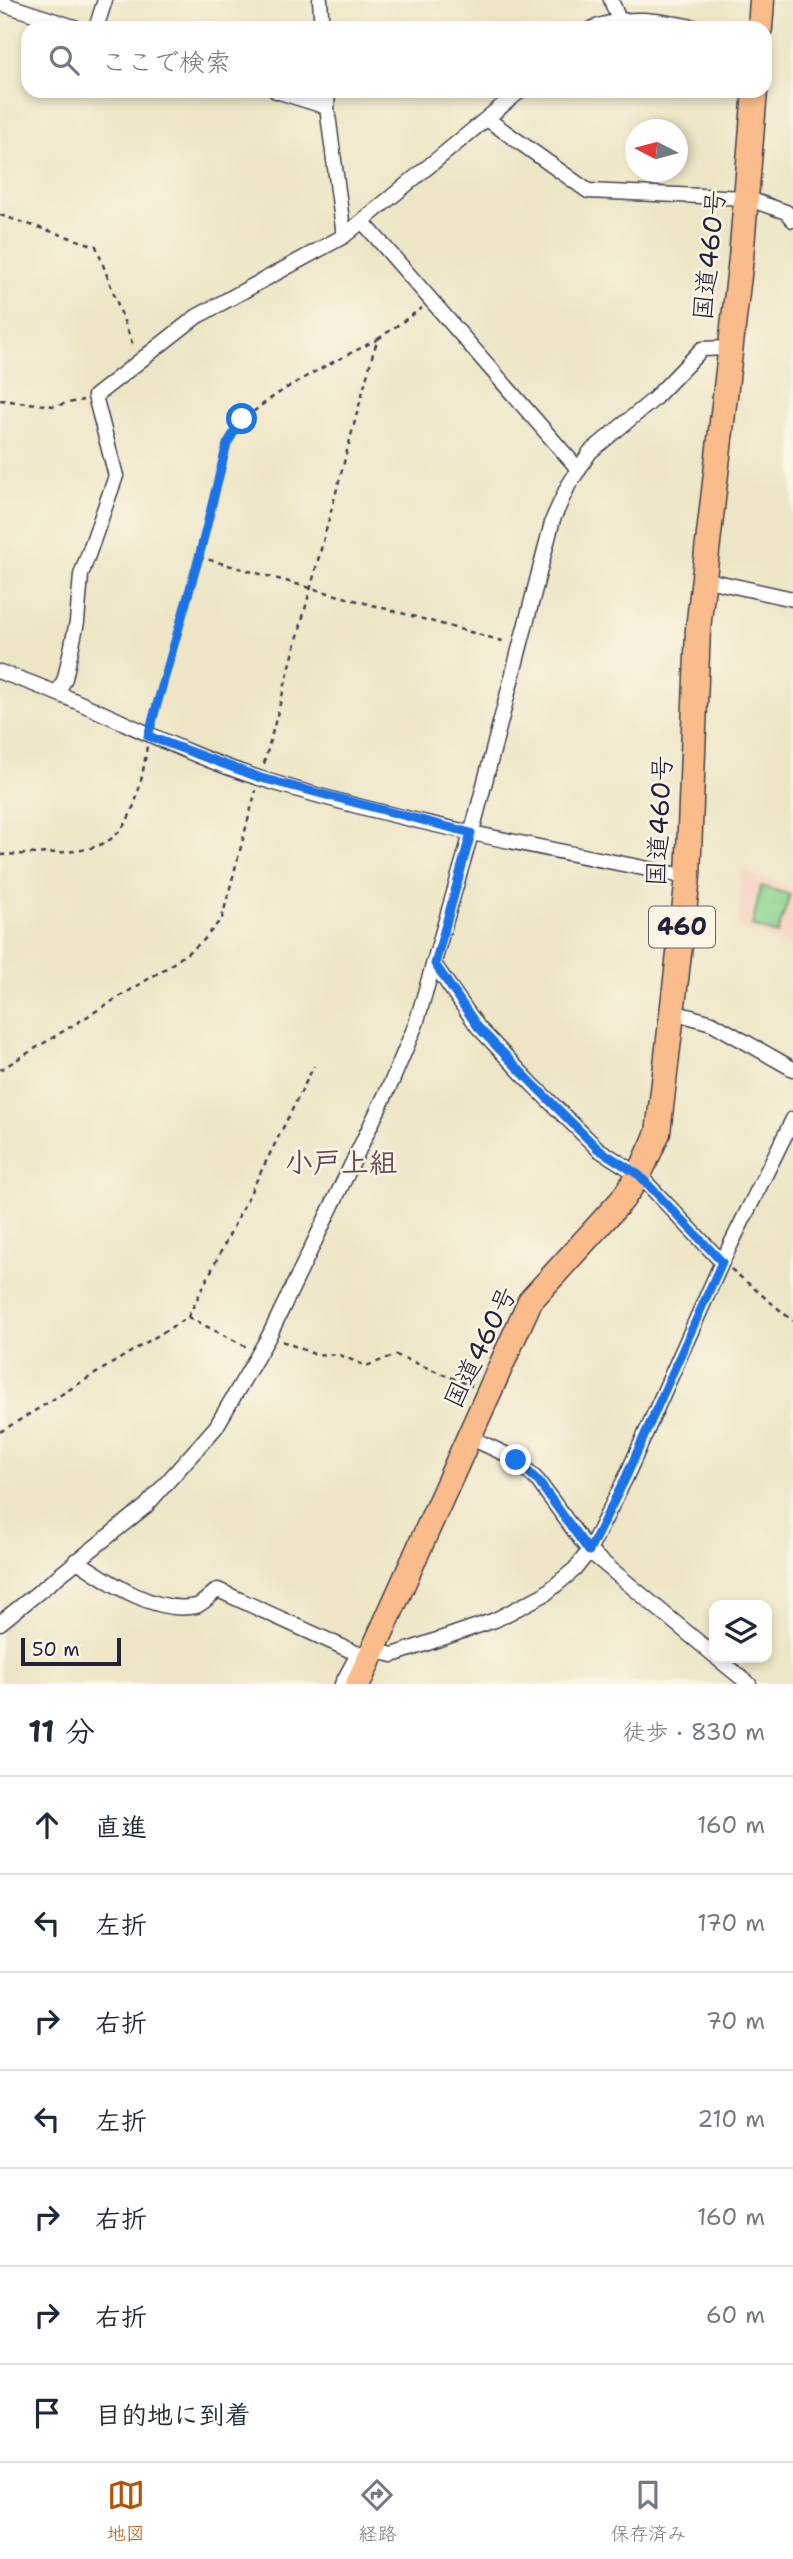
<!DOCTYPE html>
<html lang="ja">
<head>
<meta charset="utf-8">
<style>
	body { margin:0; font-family:"Shantell Sans","Klee One",sans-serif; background:#f6f6f7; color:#1f2937 }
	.controls { position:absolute; right:21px; bottom:21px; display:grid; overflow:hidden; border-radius:14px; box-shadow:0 4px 10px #0003 }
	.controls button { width:63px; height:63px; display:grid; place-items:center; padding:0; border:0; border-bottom:2px solid #e0e1e3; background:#fff; color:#1f2937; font:35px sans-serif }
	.compass { position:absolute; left:625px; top:119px; width:63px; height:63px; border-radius:50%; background:#fff; box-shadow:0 4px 10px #0003; rotate:276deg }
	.scale { position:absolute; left:21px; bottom:18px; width:100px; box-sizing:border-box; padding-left:7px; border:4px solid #22223b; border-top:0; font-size:19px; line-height:24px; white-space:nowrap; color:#22223b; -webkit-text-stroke:5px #fcf5e5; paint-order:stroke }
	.stop { position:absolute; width:21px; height:21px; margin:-16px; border:5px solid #1a73e8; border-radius:50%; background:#fff }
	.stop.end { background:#1a73e8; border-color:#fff; box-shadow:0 2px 7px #0008 }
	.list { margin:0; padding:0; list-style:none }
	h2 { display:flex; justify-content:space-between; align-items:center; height:91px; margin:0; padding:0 28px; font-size:30px }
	h2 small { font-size:23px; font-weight:400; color:#747a83 }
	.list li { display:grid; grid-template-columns:46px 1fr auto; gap:21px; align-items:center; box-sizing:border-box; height:98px; padding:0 28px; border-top:2px solid #e0e1e3 }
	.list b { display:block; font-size:26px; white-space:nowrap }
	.list em { font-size:23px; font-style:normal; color:#747a83 }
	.icon { flex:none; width:38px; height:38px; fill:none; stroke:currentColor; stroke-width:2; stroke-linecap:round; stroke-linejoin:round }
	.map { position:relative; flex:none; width:793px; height:1684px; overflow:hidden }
	.search { position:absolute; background:#fff; box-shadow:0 4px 10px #0003; left:21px; right:21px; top:21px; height:77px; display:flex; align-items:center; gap:18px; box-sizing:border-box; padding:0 24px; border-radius:21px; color:#747a83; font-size:26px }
	.sheet { height:777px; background:#fff }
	nav { display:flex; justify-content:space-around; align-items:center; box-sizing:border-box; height:98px; border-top:2px solid #e0e1e3; background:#fff; font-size:19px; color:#747a83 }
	nav a { display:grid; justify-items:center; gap:4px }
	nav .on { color:#b45309 }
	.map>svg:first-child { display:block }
	.built { fill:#f4d3c1 }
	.green { fill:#8ad38e; stroke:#567a64; stroke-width:2 }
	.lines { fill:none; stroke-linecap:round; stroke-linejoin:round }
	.minor-casing { stroke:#403f50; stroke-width:17 }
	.trunk-casing { stroke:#403f50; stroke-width:27 }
	.path { stroke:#403f50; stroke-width:2.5; stroke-dasharray:5 5; stroke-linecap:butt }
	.minor { stroke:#fff; stroke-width:14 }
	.trunk { stroke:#f9bc8a; stroke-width:24 }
	.route { stroke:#1a73e8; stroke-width:9 }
	.labels { text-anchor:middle; stroke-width:5; stroke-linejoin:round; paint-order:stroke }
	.shield { fill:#fcf5e5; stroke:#63616e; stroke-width:2 }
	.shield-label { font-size:24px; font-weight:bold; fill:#22223b }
	.street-label { font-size:26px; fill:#22223b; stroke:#fcf5e5 }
	.neighbourhood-label { font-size:28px; font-weight:bold; fill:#684957; stroke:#fcf5e5 }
</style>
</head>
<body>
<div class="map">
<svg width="793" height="1684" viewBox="0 0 793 1684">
	<rect width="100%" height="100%" fill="#fcf5e5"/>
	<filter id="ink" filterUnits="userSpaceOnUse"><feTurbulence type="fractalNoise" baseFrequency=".0143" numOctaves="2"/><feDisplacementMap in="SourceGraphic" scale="14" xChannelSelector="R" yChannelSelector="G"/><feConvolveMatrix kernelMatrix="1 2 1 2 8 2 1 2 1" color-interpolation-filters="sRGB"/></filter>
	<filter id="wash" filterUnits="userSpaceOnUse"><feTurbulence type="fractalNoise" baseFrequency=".00686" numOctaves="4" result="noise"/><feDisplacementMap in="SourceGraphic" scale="28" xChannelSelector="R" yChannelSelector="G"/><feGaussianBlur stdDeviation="1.57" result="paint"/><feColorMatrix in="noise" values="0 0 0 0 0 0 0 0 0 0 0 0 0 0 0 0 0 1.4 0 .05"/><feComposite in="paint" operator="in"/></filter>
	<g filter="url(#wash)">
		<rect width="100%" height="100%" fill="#ede5c5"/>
		<path class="built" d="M741,869L793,888V947L738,928Z"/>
		<path class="green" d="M761,886L790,895L777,934L752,926Z"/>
	</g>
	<g filter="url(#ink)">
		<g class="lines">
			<g class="minor-casing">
				<path id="minor" d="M320,0L322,28
					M611,0L619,20
					M0,3L77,28
					M96,28L105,0
					M593,28C629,14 661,21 698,28
					M276,91L327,107
					M328,91L327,107L344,236
					M487,119L588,191L746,198L786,212L793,220
					M363,222L579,470
					M703,579L793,599
					M0,672C89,701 170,750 259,778C399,822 545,848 688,877
					M59,691L65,678L77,622L81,575L116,476L95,396L196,317L344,236L520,91
					M434,964L478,1027L533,1085L598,1149L639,1175L722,1262
					M673,1012L712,1023L793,1069
					M469,1437L516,1459L538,1481L589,1551L714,1655
					M76,1560C107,1581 156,1615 196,1606C203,1604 211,1594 218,1590L358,1654
					M0,1623L146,1506L216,1427L269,1336L392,1081L416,1024L475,820L553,519L568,486L590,452L653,400L702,349L729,348
					M717,1658L749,1684
					M342,1684L358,1654L372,1650L393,1655L495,1620L545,1594L575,1569L589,1551L626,1477L722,1262L793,1119"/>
			</g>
			<g class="trunk-casing">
				<path id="trunk" d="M760,28L762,0
					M358,1684L530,1301L622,1200L639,1175L658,1133L688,877L698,629L741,258L755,91"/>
			</g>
			<path class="path" d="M0,215L96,246L134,348
				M0,400L54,406L83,400
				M199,557L506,642
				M152,722L199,557L227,444C248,399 334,363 378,339
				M264,764L373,353L378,339L422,308
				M0,855C102,850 131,862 147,746
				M0,1070L168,967L202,942L222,918L256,790
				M731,1269L793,1321
				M188,1317L314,1066
				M282,1341L314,1354L340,1355L366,1366L396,1355L472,1386
				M0,1432L188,1317L247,1347"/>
			<use href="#minor" class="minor"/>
			<use href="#trunk" class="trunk"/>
		</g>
	</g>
	<g class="lines" filter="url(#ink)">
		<path class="route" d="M242,419L227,444L199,557L148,736L261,778L471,833L435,964L478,1027L533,1084L598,1149L639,1175L722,1262L626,1477L589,1551L538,1481L516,1460"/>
	</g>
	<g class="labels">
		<rect class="shield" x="649" y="906.5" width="66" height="41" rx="5"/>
		<g class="shield-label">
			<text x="682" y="935">460</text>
		</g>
		<g class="street-label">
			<text transform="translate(709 255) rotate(-84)" y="9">国道460号</text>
			<text transform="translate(659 821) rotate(-87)" y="9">国道460号</text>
			<text transform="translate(480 1347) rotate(-64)" y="9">国道460号</text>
		</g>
		<g class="neighbourhood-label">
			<text x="341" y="1172">小戸上組</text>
		</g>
	</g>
</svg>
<div class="controls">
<button><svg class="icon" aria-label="layers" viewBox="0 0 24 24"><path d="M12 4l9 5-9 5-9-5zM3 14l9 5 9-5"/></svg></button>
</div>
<svg class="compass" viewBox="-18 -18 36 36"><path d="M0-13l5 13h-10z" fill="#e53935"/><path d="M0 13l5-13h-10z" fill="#747a83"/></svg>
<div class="scale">50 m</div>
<div class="stop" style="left:242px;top:419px"></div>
<div class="stop end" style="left:516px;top:1460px"></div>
<div class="search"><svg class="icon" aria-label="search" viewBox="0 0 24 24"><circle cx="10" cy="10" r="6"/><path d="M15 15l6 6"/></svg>ここで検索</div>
</div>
<section class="sheet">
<h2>11 分<small>徒歩 · 830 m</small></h2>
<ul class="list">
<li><svg class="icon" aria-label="ahead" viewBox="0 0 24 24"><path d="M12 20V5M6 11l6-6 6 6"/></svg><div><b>直進</b></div><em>160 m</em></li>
<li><svg class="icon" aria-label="left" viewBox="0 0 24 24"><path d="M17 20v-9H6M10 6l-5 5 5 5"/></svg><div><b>左折</b></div><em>170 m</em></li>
<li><svg class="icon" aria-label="right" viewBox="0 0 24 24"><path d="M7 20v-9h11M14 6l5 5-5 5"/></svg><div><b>右折</b></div><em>70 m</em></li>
<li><svg class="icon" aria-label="left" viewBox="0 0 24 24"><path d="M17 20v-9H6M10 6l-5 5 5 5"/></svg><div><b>左折</b></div><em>210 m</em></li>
<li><svg class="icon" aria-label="right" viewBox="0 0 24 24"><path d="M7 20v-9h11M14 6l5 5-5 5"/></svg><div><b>右折</b></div><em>160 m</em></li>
<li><svg class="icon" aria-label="right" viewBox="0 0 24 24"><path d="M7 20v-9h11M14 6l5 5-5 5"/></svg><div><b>右折</b></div><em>60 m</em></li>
<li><svg class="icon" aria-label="arrive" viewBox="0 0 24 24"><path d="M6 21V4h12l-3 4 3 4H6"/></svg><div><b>目的地に到着</b></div></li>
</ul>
</section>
<nav>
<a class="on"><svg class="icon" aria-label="map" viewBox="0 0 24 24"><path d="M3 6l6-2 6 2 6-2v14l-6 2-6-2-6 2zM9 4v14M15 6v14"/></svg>地図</a>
<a><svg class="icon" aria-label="directions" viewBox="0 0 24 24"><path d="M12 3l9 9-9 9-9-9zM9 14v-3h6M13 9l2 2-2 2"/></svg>経路</a>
<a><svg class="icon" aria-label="saved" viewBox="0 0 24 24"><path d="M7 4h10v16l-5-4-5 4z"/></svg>保存済み</a>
</nav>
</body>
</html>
